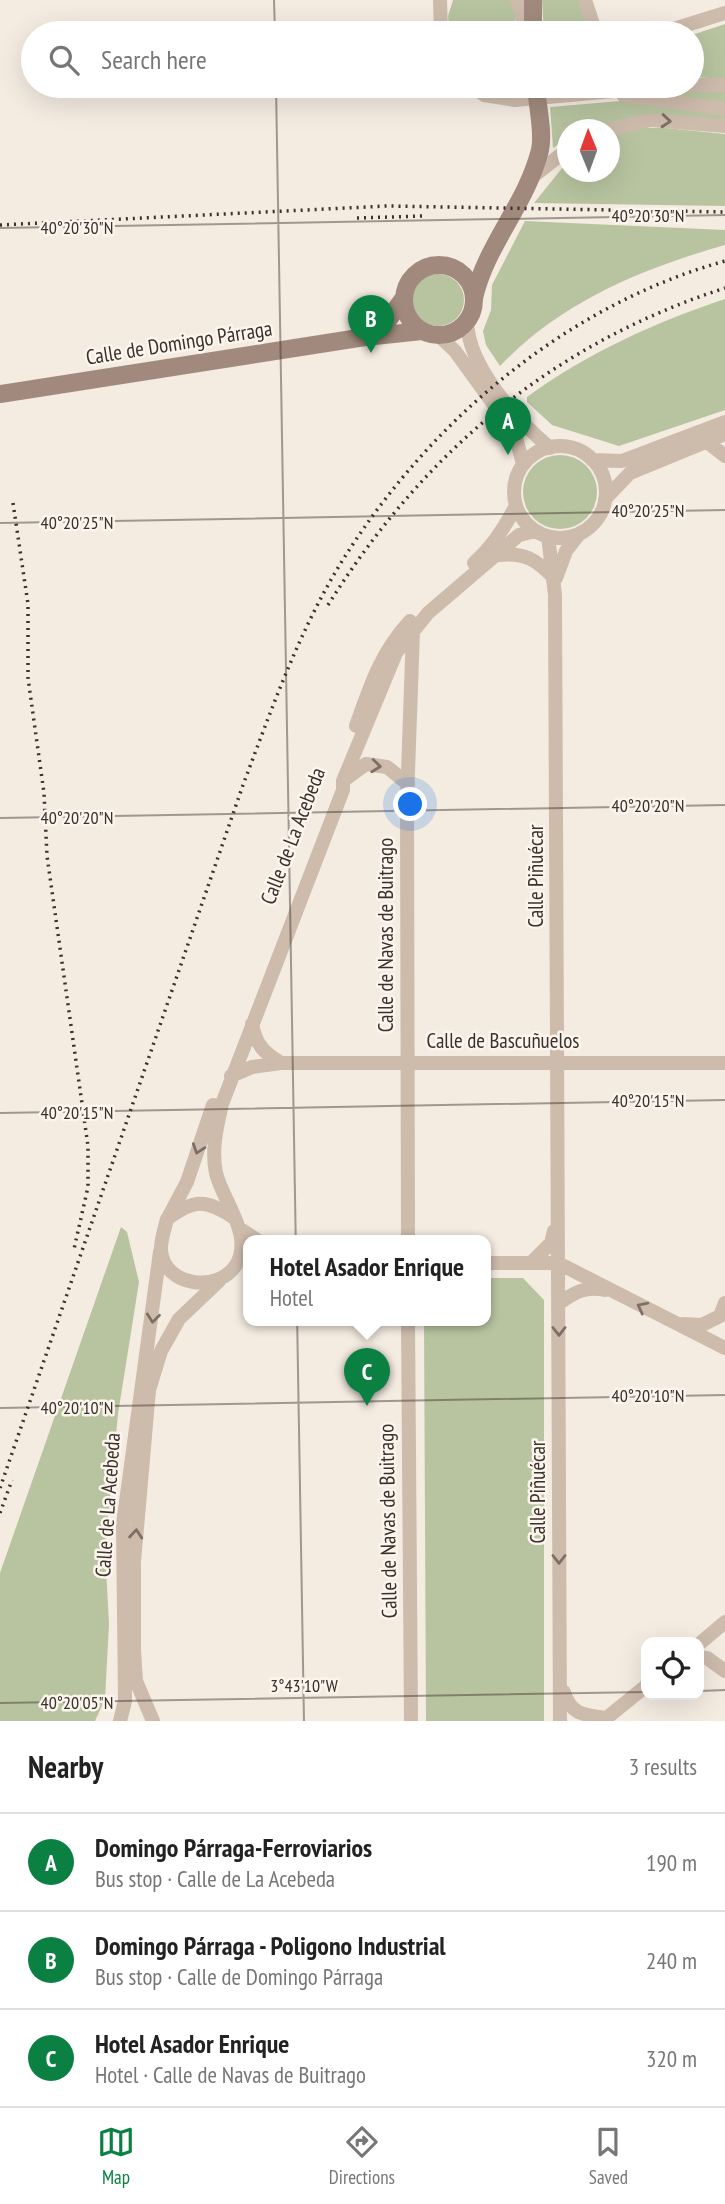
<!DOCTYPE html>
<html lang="en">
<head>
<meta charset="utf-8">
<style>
	body { margin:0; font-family:"PT Sans Narrow",sans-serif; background:#f6f6f6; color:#222 }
	.controls { position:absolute; right:21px; bottom:21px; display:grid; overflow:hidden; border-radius:14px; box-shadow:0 7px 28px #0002 }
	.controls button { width:63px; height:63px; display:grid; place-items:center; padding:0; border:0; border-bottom:2px solid #e0e0e0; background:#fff; color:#222; font:35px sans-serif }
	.compass { position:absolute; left:557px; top:119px; width:63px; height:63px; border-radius:50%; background:#fff; box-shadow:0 7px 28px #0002; rotate:359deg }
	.you { position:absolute; left:411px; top:805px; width:24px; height:24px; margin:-18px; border:5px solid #fff; border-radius:50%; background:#1a73e8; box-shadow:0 0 0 10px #1a73e833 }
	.badge { display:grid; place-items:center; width:46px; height:46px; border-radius:50%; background:#0b8043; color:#fff; font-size:23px; font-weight:700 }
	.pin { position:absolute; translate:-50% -58px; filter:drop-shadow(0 2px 4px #0008) }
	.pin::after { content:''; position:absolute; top:37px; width:24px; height:21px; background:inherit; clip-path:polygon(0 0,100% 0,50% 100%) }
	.popup { position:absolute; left:243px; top:1235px; width:248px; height:91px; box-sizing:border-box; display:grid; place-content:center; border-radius:14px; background:#fff; filter:drop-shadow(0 2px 5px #0005); font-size:23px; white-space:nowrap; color:#767676 }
	.popup b { font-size:26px; color:#222 }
	.popup::after { content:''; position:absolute; left:50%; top:100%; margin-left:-14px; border:14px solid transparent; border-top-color:#fff }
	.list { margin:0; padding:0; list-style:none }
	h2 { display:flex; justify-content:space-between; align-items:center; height:91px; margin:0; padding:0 28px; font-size:30px }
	h2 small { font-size:23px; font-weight:400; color:#767676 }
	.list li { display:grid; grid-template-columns:46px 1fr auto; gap:21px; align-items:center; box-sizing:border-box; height:98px; padding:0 28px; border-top:2px solid #e0e0e0 }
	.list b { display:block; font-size:26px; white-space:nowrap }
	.list p { margin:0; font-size:23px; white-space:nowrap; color:#767676 }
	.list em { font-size:23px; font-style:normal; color:#767676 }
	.icon { flex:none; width:38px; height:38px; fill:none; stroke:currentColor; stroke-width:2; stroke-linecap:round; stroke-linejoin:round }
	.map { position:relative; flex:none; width:725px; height:1721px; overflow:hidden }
	.search { position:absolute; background:#fff; box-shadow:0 7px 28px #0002; left:21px; right:21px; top:21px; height:77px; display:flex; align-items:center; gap:18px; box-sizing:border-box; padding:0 24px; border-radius:38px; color:#767676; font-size:26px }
	.sheet { height:385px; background:#fff }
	nav { display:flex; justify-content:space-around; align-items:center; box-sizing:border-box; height:98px; border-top:2px solid #e0e0e0; background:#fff; font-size:19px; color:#767676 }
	nav a { display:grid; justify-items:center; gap:4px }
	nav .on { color:#0b8043 }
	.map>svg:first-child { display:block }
	.green { fill:#b8c4a0 }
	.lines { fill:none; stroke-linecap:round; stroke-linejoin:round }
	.street { stroke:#cdbbac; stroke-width:14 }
	.secondary { stroke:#a18a7d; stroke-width:18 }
	.rail { stroke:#3b302b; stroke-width:3.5; stroke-dasharray:2 5; stroke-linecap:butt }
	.oneway { stroke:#7d6f65 }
	.ticks { fill:none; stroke:#3b302b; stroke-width:2; stroke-opacity:0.45 }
	.labels { text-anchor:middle; stroke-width:5; stroke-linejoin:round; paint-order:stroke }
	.street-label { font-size:21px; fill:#3b302b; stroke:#fbf5ee }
	.ticks-label { font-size:18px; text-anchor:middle; fill:#3b302b; stroke:#fbf5ee; stroke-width:5; stroke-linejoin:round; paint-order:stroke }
</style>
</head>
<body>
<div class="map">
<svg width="725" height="1721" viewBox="0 0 725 1721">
	<rect width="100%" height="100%" fill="#f4ebe1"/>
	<path class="green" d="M453,0H510L515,11L516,33H450L448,16Z
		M542,0H582L593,33H544Z
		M725,24V79L692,77V35Z
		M668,89L725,91V105L639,90Z
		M620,101L644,102L725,115V122L639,116L588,129L568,130L567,139L553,148L550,107Z
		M641,128H665L725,134V206L534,203L567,162L568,172H610V136Z
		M525,221L725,230V245C641,269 561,302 500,366L486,345L483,331L491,310L492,285Z
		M412 300a26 26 0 1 1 52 0a26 26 0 1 1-52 0Z
		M725,299V410L619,446L552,425L527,402V397C589,352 654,323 725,299Z
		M523 492a37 37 0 1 1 74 0a37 37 0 1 1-74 0Z
		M121,1227L127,1232L139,1282L118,1414L105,1549L109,1624L105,1699L95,1721H0V1573Z
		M486,1278H523L544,1300V1721H426L424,1320H486Z"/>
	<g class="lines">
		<path class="street" d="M440,0L441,33
			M517,0L527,33
			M585,0L596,33
			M661,33L725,13
			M692,85H725
			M472,86L484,95L515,100L670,86
			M623,95L725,109
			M607,130L651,120L725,126
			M531,178L568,149
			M467,321C468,367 516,419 550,448
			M438,335L455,351L515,434L523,464
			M706,441L725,456
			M514 492a46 46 0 1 1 92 0a46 46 0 1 1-92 0Z
			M592,460L622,461L725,422
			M605,499L630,473L725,434
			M548,536L555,595L560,1721
			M499,555C525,552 537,560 555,579
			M474,563C493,546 505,528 516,505
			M556,578L566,551L580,533
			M356,726C370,686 381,652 410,621
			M344,780L366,764L387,767L408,784
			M252,1024C256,1045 264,1053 281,1063
			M231,1076L252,1067L281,1063H725
			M169,1216L187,1182L213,1105
			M233,1217C205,1199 194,1199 167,1219C165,1228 160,1242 161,1251C165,1287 218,1293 236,1265C254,1235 223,1202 216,1173C211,1150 217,1126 222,1104L343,790V781L396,653L428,613L519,535L535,531
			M239,1228L257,1240
			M408,1240L407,800L413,631
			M486,1263H558L725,1348
			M531,1263L551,1243L554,1231
			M558,1304C575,1292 585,1286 605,1290
			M408,1320L411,1721
			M682,1324L702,1325L720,1316L725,1303
			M699,1644L725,1622
			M699,1657L707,1658L725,1671
			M564,1692C571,1715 584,1715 607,1718
			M120,1721L125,1701L123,1524L160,1252
			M153,1721L136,1681L134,1650V1562L149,1390L161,1351L179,1319L219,1281
			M603,1721L646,1686"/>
		<path class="secondary" d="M533,0V33
			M404 300a35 35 0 1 1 70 0a35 35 0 1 1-70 0Z
			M474,298C486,245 527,203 540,150C544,132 537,105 536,86
			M367,335L386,323L403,299
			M0,394L365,337L422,331"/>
		<path class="rail" d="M357,218L423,216
			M0,225L387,206L725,212
			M13,503L28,604V678L44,793L47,856L88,1146V1187L74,1249
			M328,605C424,452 552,344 725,288
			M0,1488L243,785C272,708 300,628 344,558C431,420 567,305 725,261
			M0,1513L12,1480"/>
	</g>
	<defs><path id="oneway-chevron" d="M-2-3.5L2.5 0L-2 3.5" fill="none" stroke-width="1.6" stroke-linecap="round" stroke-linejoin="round" transform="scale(1.75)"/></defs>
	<g class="oneway">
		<use href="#oneway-chevron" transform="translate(666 121) rotate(5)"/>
		<use href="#oneway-chevron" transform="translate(376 766) rotate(6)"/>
		<use href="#oneway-chevron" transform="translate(198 1149) rotate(109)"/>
		<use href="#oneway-chevron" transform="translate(642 1307) rotate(-153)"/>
		<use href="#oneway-chevron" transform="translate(153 1318) rotate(96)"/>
		<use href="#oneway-chevron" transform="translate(559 1331) rotate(90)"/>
		<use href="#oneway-chevron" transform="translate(136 1534) rotate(-85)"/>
		<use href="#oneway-chevron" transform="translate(559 1559) rotate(90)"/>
	</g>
	<path class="ticks" d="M274,0L275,33M276,86L304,1721M0,228L725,215M0,523L725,510M0,818L725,805M0,1113L725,1100M0,1408L725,1395M699,1691L725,1690M0,1703L646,1692"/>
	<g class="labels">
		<g class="street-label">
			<text transform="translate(179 343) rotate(-9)" y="7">Calle de Domingo Párraga</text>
			<text transform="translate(293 836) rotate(-69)" y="7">Calle de La Acebeda</text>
			<text transform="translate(536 876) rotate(-90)" y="7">Calle Piñuécar</text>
			<text transform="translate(386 935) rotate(-90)" y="7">Calle de Navas de Buitrago</text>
			<text x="503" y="1048">Calle de Bascuñuelos</text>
			<text transform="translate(538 1492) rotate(-90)" y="7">Calle Piñuécar</text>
			<text transform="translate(108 1505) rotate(-86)" y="7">Calle de La Acebeda</text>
			<text transform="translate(388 1521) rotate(-91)" y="7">Calle de Navas de Buitrago</text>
		</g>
	</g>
	<g class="ticks-label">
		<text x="648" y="222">40°20'30"N</text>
		<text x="77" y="234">40°20'30"N</text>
		<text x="648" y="517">40°20'25"N</text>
		<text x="77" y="529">40°20'25"N</text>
		<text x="648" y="812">40°20'20"N</text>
		<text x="77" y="824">40°20'20"N</text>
		<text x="648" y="1107">40°20'15"N</text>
		<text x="77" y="1119">40°20'15"N</text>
		<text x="648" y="1402">40°20'10"N</text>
		<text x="77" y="1414">40°20'10"N</text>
		<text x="304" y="1692">3°43'10"W</text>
		<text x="77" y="1709">40°20'05"N</text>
	</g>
</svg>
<div class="controls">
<button><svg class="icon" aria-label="locate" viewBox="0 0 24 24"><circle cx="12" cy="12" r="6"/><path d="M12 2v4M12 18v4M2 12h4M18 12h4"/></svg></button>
</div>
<svg class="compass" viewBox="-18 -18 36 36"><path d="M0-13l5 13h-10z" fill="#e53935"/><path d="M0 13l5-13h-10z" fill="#767676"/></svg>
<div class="you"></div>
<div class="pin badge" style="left:508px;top:455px">A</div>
<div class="pin badge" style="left:371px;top:353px">B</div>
<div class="pin badge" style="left:367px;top:1406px">C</div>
<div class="popup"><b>Hotel Asador Enrique</b>Hotel</div>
<div class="search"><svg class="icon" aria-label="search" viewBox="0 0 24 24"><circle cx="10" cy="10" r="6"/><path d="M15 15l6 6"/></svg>Search here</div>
</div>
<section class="sheet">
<h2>Nearby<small>3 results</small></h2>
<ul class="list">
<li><span class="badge">A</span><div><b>Domingo Párraga-Ferroviarios</b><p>Bus stop · Calle de La Acebeda</p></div><em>190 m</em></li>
<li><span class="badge">B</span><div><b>Domingo Párraga - Poligono Industrial</b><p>Bus stop · Calle de Domingo Párraga</p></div><em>240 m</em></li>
<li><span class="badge">C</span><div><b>Hotel Asador Enrique</b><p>Hotel · Calle de Navas de Buitrago</p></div><em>320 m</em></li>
</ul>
</section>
<nav>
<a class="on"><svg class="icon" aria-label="map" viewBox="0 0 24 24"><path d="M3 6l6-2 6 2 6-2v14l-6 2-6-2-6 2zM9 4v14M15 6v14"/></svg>Map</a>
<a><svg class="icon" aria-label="directions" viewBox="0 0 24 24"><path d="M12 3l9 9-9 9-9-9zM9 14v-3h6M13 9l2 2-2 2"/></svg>Directions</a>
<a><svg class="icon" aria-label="saved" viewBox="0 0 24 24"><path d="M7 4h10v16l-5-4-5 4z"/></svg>Saved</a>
</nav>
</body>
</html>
